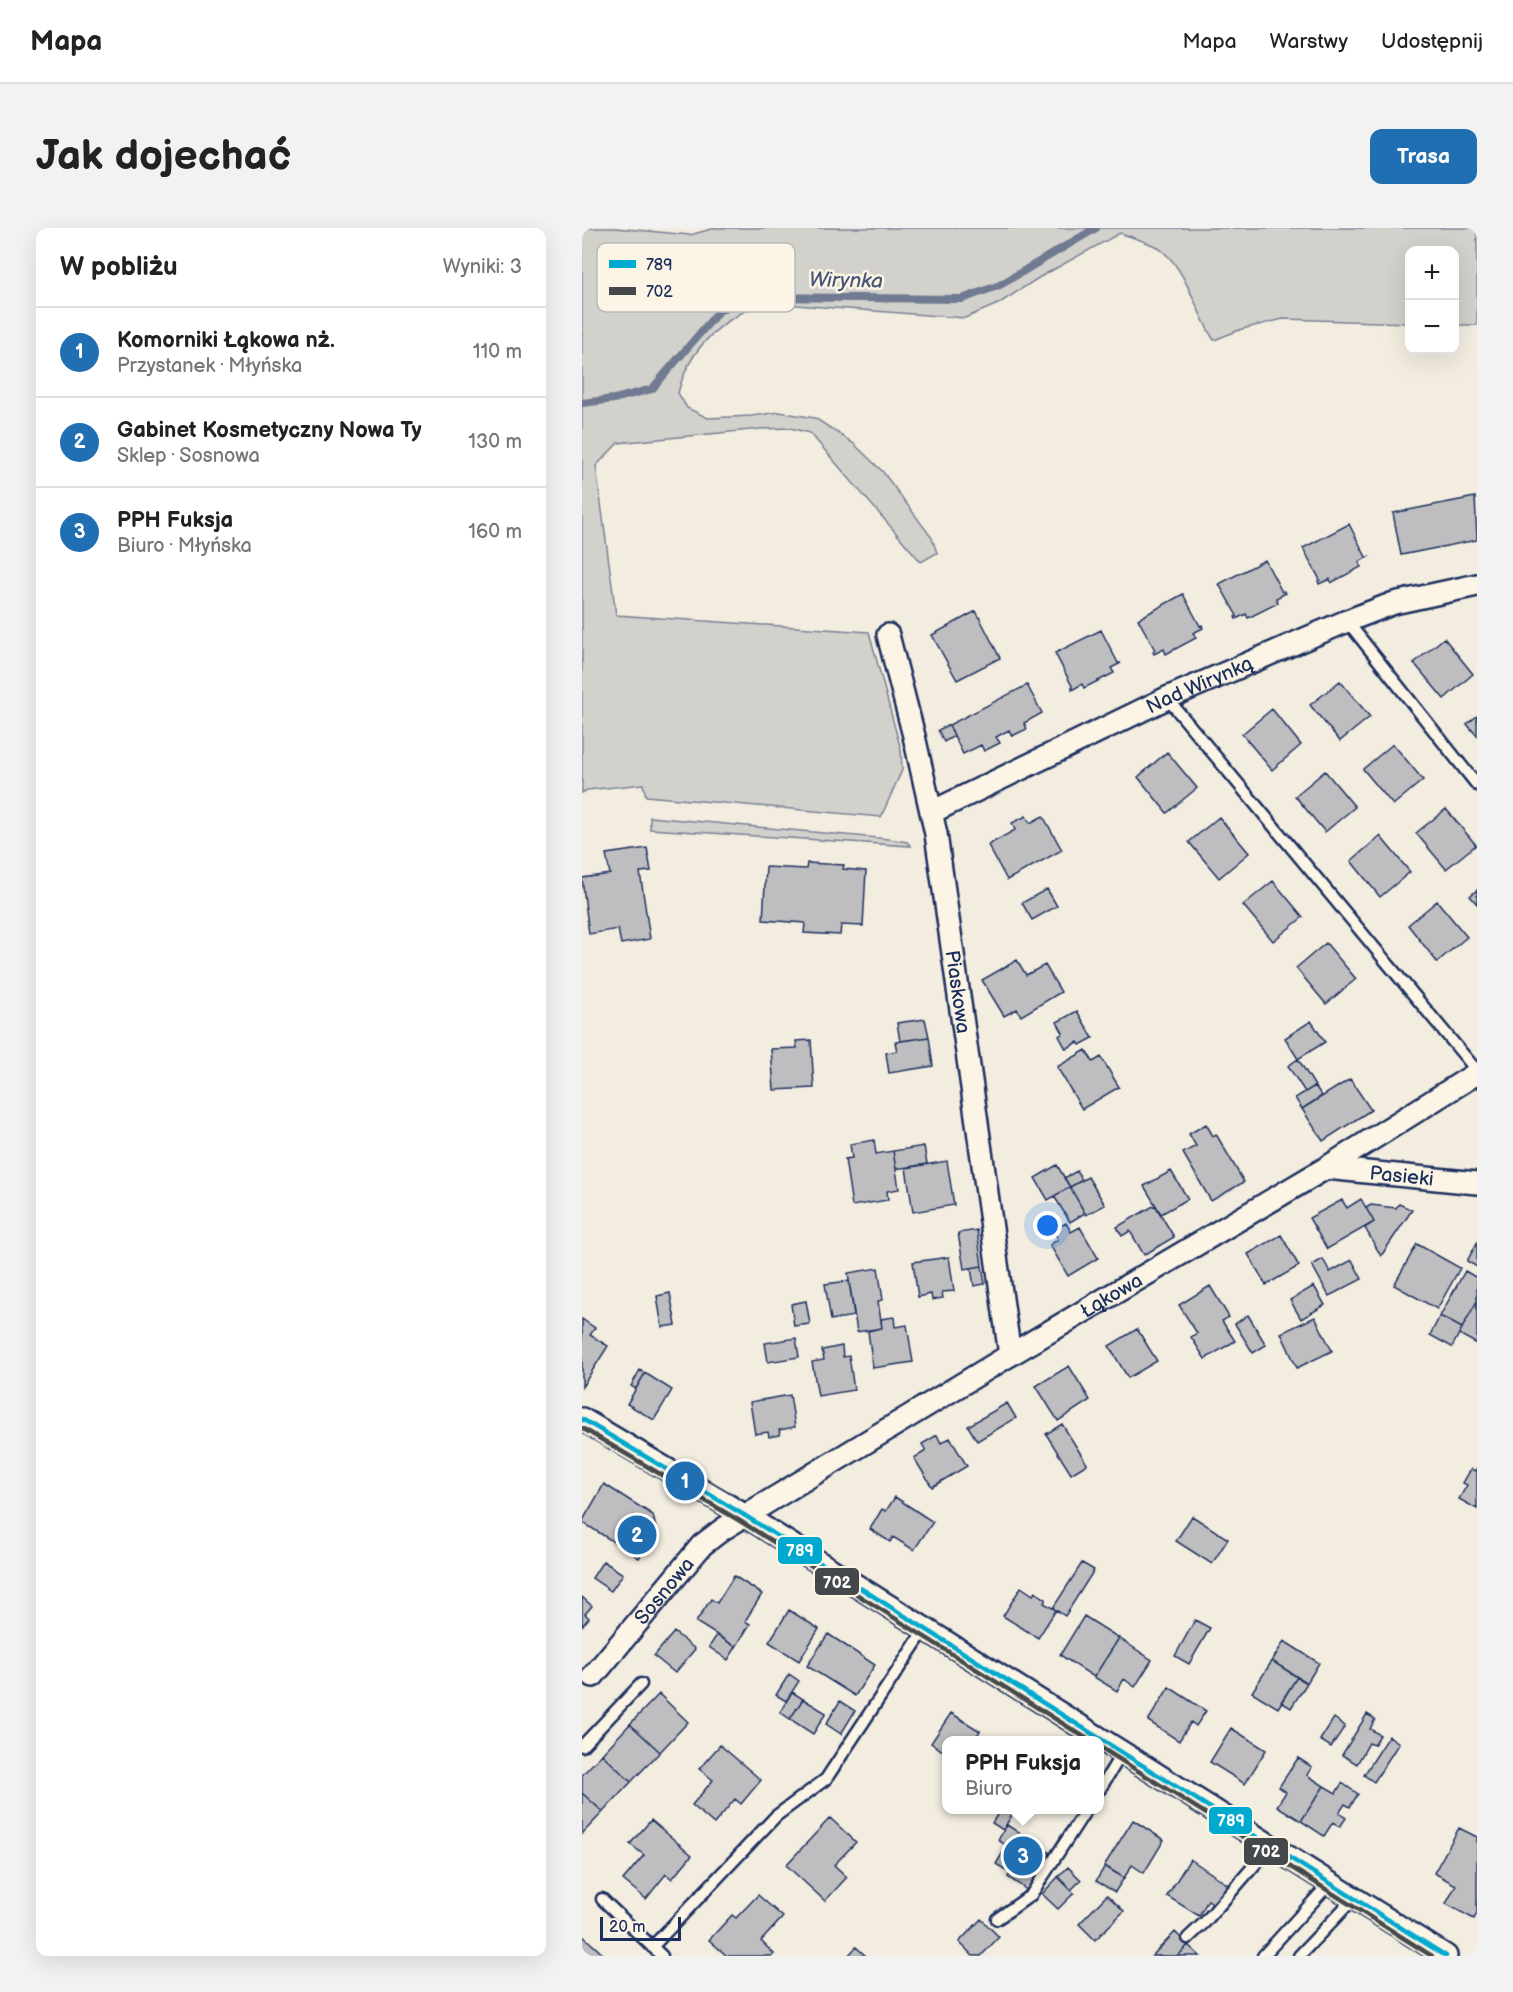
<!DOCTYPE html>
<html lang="pl">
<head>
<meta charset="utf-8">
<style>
	body { margin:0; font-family:"Balsamiq Sans",sans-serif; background:#f2f2f2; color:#222 }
	.controls { position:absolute; right:18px; top:18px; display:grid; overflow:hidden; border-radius:12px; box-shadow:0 6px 24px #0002 }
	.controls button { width:54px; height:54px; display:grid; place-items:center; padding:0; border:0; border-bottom:2px solid #e0e0e0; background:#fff; color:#222; font:30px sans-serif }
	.scale { position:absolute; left:18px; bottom:15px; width:81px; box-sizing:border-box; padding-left:6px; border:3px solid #1b2f5e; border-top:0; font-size:16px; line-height:21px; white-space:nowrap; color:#1b2f5e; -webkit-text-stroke:4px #fcf5e5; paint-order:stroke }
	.you { position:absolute; left:466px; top:998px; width:21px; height:21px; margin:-15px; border:4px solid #fff; border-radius:50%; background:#1a73e8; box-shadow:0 0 0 9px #1a73e833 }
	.badge { display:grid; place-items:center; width:39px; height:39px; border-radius:50%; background:#1f6fb2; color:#fff; font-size:20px; font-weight:700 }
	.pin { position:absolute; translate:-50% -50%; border:3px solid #fff; box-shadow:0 2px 6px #0006 }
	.popup { position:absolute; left:360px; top:1508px; width:162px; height:78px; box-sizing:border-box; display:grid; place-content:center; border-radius:12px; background:#fff; filter:drop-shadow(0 2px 4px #0005); font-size:20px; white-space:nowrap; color:#767676 }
	.popup b { font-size:22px; color:#222 }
	.popup::after { content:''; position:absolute; left:50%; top:100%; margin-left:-12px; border:12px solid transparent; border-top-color:#fff }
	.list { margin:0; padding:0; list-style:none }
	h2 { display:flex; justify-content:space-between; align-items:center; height:78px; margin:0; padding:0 24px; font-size:26px }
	h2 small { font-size:20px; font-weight:400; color:#767676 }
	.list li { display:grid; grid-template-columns:39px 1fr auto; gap:18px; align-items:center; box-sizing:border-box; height:90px; padding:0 24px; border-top:2px solid #e0e0e0 }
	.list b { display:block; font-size:22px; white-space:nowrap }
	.list p { margin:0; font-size:20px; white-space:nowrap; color:#767676 }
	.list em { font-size:20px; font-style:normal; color:#767676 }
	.map { position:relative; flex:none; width:895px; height:1728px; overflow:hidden; border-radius:12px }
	header { display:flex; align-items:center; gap:36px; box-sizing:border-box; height:84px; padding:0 30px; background:#fff; border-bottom:2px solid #e0e0e0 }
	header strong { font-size:28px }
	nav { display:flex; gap:33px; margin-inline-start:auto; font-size:21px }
	.intro { display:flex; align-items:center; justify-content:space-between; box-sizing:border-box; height:144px; padding:0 36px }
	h1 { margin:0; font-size:42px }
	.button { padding:15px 27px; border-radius:12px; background:#1f6fb2; color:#fff; font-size:21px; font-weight:700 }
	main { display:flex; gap:36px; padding:0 36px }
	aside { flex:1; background:#fff; border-radius:12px; box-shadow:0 6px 24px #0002 }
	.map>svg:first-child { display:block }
	.green { fill:#d3d1cc; stroke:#778095; stroke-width:1.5 }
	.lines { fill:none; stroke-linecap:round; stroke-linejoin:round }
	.stream { stroke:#707a91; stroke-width:8 }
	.building { fill:#bebec0; stroke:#1b2f5e; stroke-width:1.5 }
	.service-casing { stroke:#1b2f5e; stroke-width:15 }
	.minor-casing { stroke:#1b2f5e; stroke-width:26 }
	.service { stroke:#fcf5e5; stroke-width:10 }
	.minor { stroke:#fcf5e5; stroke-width:21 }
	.bus-1-casing { stroke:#fcf5e5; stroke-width:9 }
	.bus-2-casing { stroke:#fcf5e5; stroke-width:9 }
	.bus-1 { stroke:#00a9ce; stroke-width:4.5 }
	.bus-2 { stroke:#45484a; stroke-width:4.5 }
	.labels { text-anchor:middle; stroke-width:5; stroke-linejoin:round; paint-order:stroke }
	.street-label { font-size:20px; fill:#1b2f5e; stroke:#fcf5e5 }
	.water-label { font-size:21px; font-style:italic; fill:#465478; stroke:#fcf5e5 }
	.key { fill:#fcf5e5; stroke:#b8babc; stroke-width:1.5 }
	.key-label { font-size:16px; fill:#1b2f5e }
	.line-badge { stroke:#fcf5e5; stroke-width:2 }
	.badge-label { font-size:16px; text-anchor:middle; font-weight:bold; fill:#fff }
</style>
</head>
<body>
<header>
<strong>Mapa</strong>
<nav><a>Mapa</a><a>Warstwy</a><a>Udostępnij</a></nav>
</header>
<div class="intro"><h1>Jak dojechać</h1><a class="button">Trasa</a></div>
<main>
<aside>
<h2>W pobliżu<small>Wyniki: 3</small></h2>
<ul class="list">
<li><span class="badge">1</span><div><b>Komorniki Łąkowa nż.</b><p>Przystanek · Młyńska</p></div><em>110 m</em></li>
<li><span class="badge">2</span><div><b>Gabinet Kosmetyczny Nowa Ty</b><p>Sklep · Sosnowa</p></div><em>130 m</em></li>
<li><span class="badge">3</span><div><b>PPH Fuksja</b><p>Biuro · Młyńska</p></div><em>160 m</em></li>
</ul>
</aside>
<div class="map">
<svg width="895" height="1728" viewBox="0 0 895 1728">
	<rect width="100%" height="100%" fill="#f3ede0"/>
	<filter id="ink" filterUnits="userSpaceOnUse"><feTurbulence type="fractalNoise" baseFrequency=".0167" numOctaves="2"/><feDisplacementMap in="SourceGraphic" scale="12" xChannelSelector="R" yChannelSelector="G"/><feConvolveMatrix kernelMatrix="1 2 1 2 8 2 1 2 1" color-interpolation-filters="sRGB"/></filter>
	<g filter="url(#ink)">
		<path class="green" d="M0,0H33L108,7L133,0H895V97H873L872,22H828L827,95L701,91L660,101L632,112C613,84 604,35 573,18C562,13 549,9 538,5L458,49L416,76L383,90L188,75C179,78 169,79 161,84C128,102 105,128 96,165L105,180L126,190L169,188L197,184L233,190L271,215L301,244L350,310L355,325L339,334L228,205L208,200L178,201L36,215L14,238L34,387L287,404L319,522L320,542L299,589L64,568L61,556L5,562L0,565Z
			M68,589L307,611L325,614L329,618L68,601Z"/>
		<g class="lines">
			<path class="stream" d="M0,175L32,171L70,161L137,83L163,69L380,71L418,57L514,0"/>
		</g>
		<path class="building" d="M893,269L895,312L819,327L811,285Z
			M767,296L784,329H786L777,334L779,339L749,355L748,351L737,356L736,353L738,352L721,320Z
			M683,332L700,364L702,363L704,365L694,370L696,375L666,390L664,386L654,391L653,389L655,388L637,356Z
			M601,366L618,398L620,397L621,400L611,405L614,410L584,426L582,421L572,426L571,424L573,422L556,391Z
			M394,383L418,430L375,452L350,407Z
			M519,402L536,435H539L529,440L532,445L502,460L500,456L490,462V458L473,425Z
			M862,410L891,446L862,471L832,435Z
			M758,453L788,489L758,513L728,477Z
			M445,457L460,485L442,495L445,501L430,508L427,502L414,509L418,515L402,523L399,517L381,526L367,497Z
			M690,481L719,517L690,542L660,506Z
			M895,488V508L885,496Z
			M367,497L372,508L362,514L356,502Z
			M811,516L841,552L811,577L781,541Z
			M585,524L615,560L585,585L556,549Z
			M743,543L773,579L743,604L713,568Z
			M864,581L894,617L864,641L834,605Z
			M444,588L448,595L461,588L480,622L425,652L406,617L433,602L430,595Z
			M637,589L667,625L637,650L607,614Z
			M798,608L828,644L798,669L769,633Z
			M65,620L69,643L58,644L68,711L39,716L36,701L7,706L0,650L28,646L24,626Z
			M225,635L262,637L261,641L284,643L281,698L259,697L258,707L222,705L223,695L181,692L184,639L224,641Z
			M691,653L721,689L691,713L661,677Z
			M465,661L475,678L450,692L440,675Z
			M895,662V676L888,668Z
			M855,673L885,709L855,734L826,697Z
			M744,715L774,751L744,776L714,740Z
			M435,732L444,747L463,737L479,764L439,788L435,781L422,788L400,752Z
			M495,783L511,810L498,817L496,814L484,821L477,808L481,805L475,794Z
			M343,791L347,809L318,813L315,795Z
			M729,793L743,814L716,831L703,810Z
			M347,809L351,838L307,845L304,825L315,823L313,814Z
			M229,812L232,860L192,862L189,821L215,820L214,813Z
			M504,822L511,834L519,829L537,859L500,881L475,839Z
			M716,831L733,858L723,864L706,838Z
			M768,851L789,882L741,913L720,881Z
			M733,858L740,868L720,881L713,870Z
			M624,896L631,908L634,906L662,954L629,973L601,925L614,918L607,906Z
			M292,912L294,926L311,923L317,961L305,963L306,972L270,978L263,931L270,930L268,916Z
			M342,918L345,936L314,941L311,923Z
			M365,933L372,977L331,984L324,940Z
			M475,937L488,959L466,972L453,950Z
			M495,943L500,952L488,959L482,950Z
			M589,943L606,971L579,986L562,958Z
			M506,949L523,977L504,987L488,959Z
			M488,959L503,985L488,994L472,968Z
			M779,971L792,994L745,1021L727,990L760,972L765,980Z
			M817,976L830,982L799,1028L783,1000L792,994L784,980L789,977L814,980Z
			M573,977L592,1009L562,1027L548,1003L540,1008L535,999Z
			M484,995L489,1004L498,999L516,1030L486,1048L468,1017L476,1011L471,1002Z
			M395,1002L400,1038L382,1041L376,1005Z
			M699,1007L717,1038L684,1057L666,1026Z
			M895,1015V1039L885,1033Z
			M835,1016L878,1040L855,1081L812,1057Z
			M367,1029L372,1063L360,1064L361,1070L350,1072L349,1066L336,1069L331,1034Z
			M741,1031L748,1044L770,1032L780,1051L747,1068L730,1037Z
			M400,1038L403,1056L392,1058L389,1040Z
			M296,1040L301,1072L296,1073L300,1100L275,1104L266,1045Z
			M883,1043L895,1050V1073L880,1100L858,1088Z
			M267,1053L272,1088L249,1092L243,1056Z
			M628,1058L647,1089L640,1093L653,1113L623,1131L609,1109L615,1105L597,1077Z
			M732,1058L743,1077L719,1091L708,1072Z
			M88,1065L94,1097L80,1099L75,1068Z
			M224,1073L228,1096L212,1098L209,1076Z
			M895,1073V1116L877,1106Z
			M666,1087L684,1117L671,1125L653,1096Z
			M858,1088L880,1100L870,1119L848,1107Z
			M312,1089L313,1099L325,1097L331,1134L291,1140L286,1103L300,1100L299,1091Z
			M733,1089L750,1123L715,1140L699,1105Z
			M0,1091L13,1100L8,1107L26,1118L0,1159Z
			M555,1101L575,1133L546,1150L527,1118Z
			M214,1110L217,1129L186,1134L183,1115Z
			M260,1118L261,1129L267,1128L272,1162L236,1168L230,1134L242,1132L240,1122Z
			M487,1138L508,1172L476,1193L454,1158Z
			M58,1142L63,1145L54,1161L49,1158Z
			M63,1145L90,1162L72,1192L45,1176Z
			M208,1167L213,1199L197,1202L198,1207L187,1209L186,1204L173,1206L168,1174Z
			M425,1175L434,1190L395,1213L386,1198Z
			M480,1196L505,1236L489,1246L464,1206Z
			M355,1207L359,1215L368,1210L385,1238L350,1259L332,1230L344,1223L340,1216Z
			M895,1239V1281L877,1271L885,1257L881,1255L889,1241L893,1243Z
			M22,1256L71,1287L75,1306L57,1330L0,1294Z
			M313,1269L351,1294L332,1322L311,1309L308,1314L288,1301L300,1281L304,1283Z
			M610,1288L646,1311L630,1336L594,1313Z
			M21,1333L41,1346L29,1363L10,1350Z
			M500,1335L512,1342L483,1388L471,1380Z
			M152,1348L180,1366L163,1393L168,1396L154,1419L114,1394L129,1371L135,1375Z
			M439,1359L451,1367L453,1364L464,1371L462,1375L474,1382L456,1410L421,1388Z
			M0,1369L10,1378L3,1386L7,1390L0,1398Z
			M207,1382L237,1401L217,1433L187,1414Z
			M502,1388L537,1410L512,1449L478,1427Z
			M613,1392L628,1400L607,1436L593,1428Z
			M92,1404L113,1421L93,1445L72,1428Z
			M246,1406L293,1437L273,1468L225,1438Z
			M135,1407L154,1419L146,1432L127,1419Z
			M537,1410L570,1432L553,1459L542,1451L535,1463L512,1449Z
			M702,1413L737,1435L725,1455L690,1433Z
			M690,1433L715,1449L696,1480L670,1464Z
			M207,1446L217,1453L204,1473L194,1467Z
			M715,1449L725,1455L709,1480L699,1474Z
			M587,1459L624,1483L614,1498L609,1494L597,1513L566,1493Z
			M210,1464L221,1471L208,1491L198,1484Z
			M77,1466L106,1494L78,1524L48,1496Z
			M221,1471L244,1485L231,1506L208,1491Z
			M258,1473L273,1483L259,1506L244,1496Z
			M369,1485L398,1503L392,1512H364V1525L349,1515Z
			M785,1486L793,1491L788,1501L798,1507L792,1517L787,1515L775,1536L760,1527Z
			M752,1490L763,1498L749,1519L738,1512Z
			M48,1496L78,1524L49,1554L20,1526Z
			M649,1500L684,1522L663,1556L628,1534Z
			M807,1508L817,1515L792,1554L782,1547Z
			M138,1517L179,1552L159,1576L153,1571L132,1596L110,1577L131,1552L117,1541Z
			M20,1526L49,1554L21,1584L0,1565V1547Z
			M716,1530L730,1539L725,1547L742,1558L719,1593L695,1578L704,1564L697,1559Z
			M760,1555L776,1566L768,1579L763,1576L757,1585L764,1590L758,1599L751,1594L742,1608L719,1593L742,1558L754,1565Z
			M0,1565L21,1584L0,1606Z
			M418,1582H433L421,1602L410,1595Z
			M248,1590L274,1614L252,1637L265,1649L243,1673L204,1637Z
			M69,1592L110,1627L90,1651L84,1646L64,1671L41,1652L62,1627L48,1616Z
			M551,1592L582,1612L562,1645L550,1637L542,1650L522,1638Z
			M425,1597L468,1625L445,1662L426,1649L429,1645L414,1636L425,1618L416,1612Z
			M877,1600L895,1609V1685L892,1691L864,1676L874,1657L852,1645Z
			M608,1631L649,1659L633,1677L626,1672L617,1688L585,1668Z
			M523,1638L542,1650L533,1664L514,1653Z
			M486,1639L499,1652L489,1662L476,1649Z
			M476,1649L492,1665L476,1681L460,1666Z
			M176,1667L201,1689L179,1713L192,1726L190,1728H145L127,1712L150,1687L154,1690Z
			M525,1667L542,1683L513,1712L497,1696Z
			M399,1691L417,1709L399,1728H391L377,1714Z
			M593,1704L606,1717L596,1728H570Z
			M0,1707L23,1728H0Z
			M606,1717L618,1728H596Z
			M274,1719L284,1728H266Z"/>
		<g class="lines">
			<g class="service-casing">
				<path id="service" d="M765,393L895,557
					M585,470L895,843
					M0,1518L59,1456
					M518,1561L540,1525
					M20,1671L80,1728
					M415,1691L449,1667L504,1582
					M606,1710L623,1694L689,1618
					M70,1719L194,1588L244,1551L343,1401
					M681,1728L748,1655
					M717,1728L772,1670"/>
			</g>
			<g class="minor-casing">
				<g id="minor">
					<path id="s1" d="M306,407L332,508L354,606L428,1127"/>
					<path id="s2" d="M350,584L585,470L765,393L812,375L895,357"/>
					<path id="s3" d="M744,940L895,955"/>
					<path d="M0,1191L162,1287L864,1728"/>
					<path id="s4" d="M11,1448L120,1317L141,1301L428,1127L744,940L895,845"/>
				</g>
			</g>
			<use href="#service" class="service"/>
			<use href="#minor" class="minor"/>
			<g class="bus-1-casing">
				<path id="bus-1" d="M0,1191L162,1287L864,1728"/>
			</g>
			<g class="bus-2-casing">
				<path id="bus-2" d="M0,1200L158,1293L507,1512
					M518,1519L850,1728"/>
			</g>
			<use href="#bus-1" class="bus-1"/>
			<use href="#bus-2" class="bus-2"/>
		</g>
	</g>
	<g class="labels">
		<g class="street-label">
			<text dy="7" stroke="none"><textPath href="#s2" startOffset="296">Nad Wirynką</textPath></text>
			<text dy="7" stroke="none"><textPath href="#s1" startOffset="364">Piaskowa</textPath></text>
			<text dy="7" stroke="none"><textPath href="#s3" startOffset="76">Pasieki</textPath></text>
			<text dy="7" stroke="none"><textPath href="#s4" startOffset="650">Łąkowa</textPath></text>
			<text dy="7" stroke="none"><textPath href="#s4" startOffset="111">Sosnowa</textPath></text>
		</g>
		<g class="water-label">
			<text transform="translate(264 52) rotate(1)" y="7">Wirynka</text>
		</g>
	</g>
	<rect x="15" y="15" width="198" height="69" rx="9" class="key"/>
	<rect x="27" y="32" width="27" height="8" fill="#00a9ce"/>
	<rect x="27" y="59" width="27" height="8" fill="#45484a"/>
	<g class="key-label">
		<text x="64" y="42">789</text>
		<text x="64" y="69">702</text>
	</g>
	<g class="line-badge">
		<rect x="195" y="1308" width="46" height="29" rx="6" fill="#00a9ce"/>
		<rect x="232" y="1339" width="46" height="29" rx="6" fill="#45484a"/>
		<rect x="626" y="1578" width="45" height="29" rx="6" fill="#00a9ce"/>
		<rect x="661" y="1609" width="46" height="29" rx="6" fill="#45484a"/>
	</g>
	<g class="badge-label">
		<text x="218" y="1328">789</text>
		<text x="255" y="1360">702</text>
		<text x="649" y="1598">789</text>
		<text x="684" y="1629">702</text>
	</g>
</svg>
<div class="controls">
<button>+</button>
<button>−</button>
</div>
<div class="scale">20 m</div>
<div class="you"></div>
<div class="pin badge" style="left:103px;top:1253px">1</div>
<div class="pin badge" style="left:55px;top:1307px">2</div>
<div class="pin badge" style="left:441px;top:1628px">3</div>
<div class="popup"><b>PPH Fuksja</b>Biuro</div>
</div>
</main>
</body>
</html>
